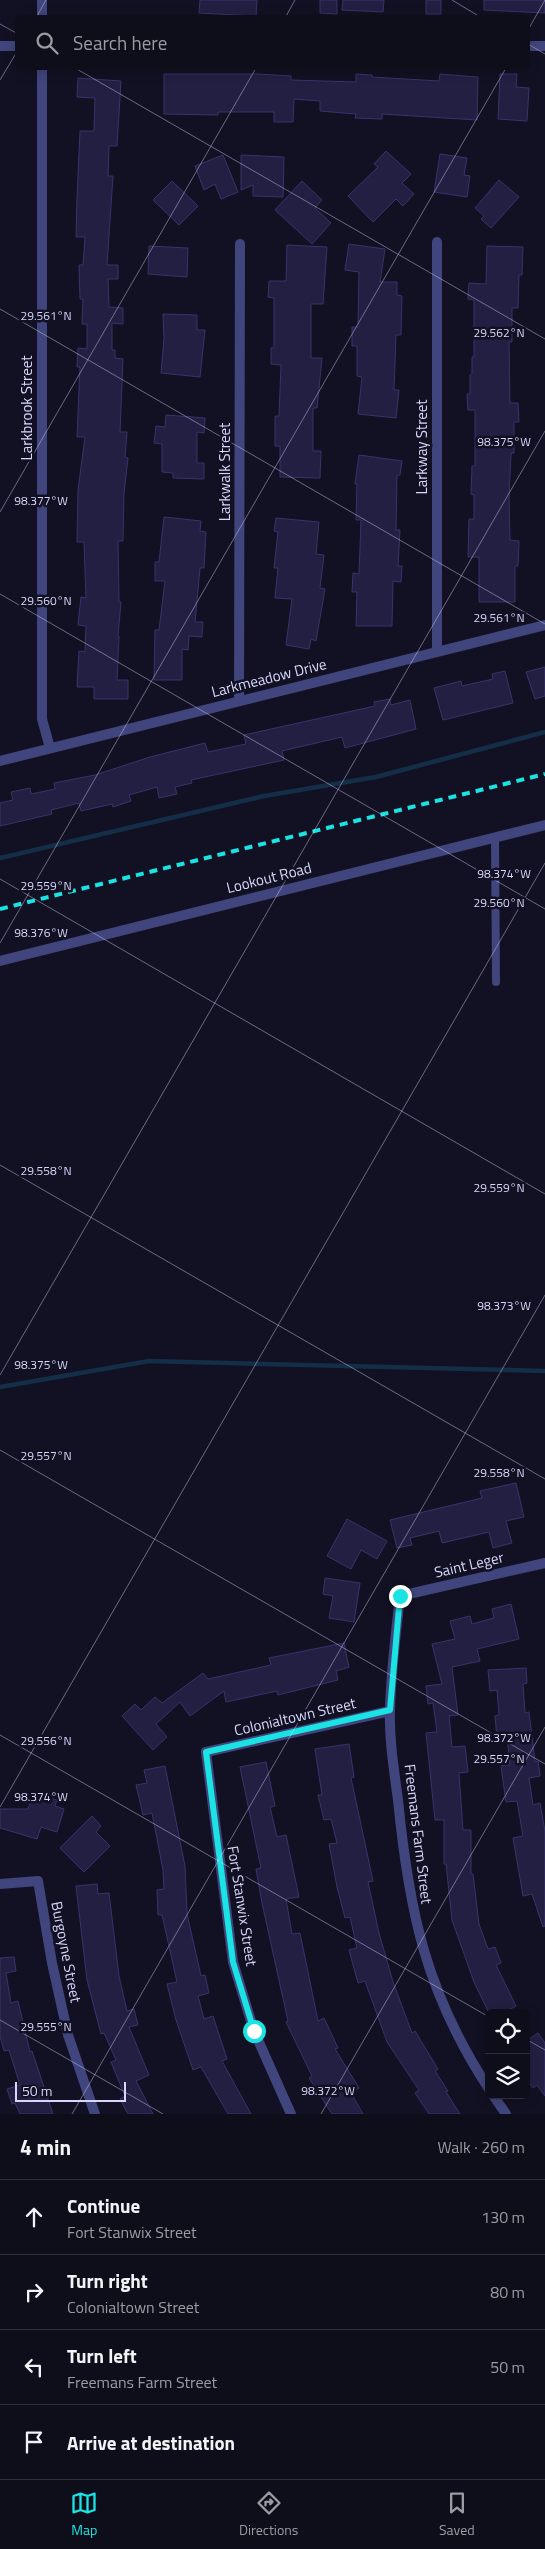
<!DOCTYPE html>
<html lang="en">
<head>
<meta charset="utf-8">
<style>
	body { margin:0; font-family:"Titillium Web",sans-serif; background:#171623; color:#f1f3f6 }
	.controls { position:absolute; right:15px; bottom:15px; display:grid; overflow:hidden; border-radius:8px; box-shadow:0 2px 12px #0003 }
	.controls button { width:45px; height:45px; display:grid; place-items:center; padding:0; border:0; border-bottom:1px solid #2e2d39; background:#0e0d1a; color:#f1f3f6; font:25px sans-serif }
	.scale { position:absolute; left:15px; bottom:12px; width:111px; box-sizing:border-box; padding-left:5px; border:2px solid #d7d7fb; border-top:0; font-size:14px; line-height:18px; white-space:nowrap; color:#d7d7fb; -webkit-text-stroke:4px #121123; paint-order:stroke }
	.stop { position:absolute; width:15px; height:15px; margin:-11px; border:4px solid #19e4e3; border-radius:50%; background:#fff }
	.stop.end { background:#19e4e3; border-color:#fff; box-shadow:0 1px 5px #0008 }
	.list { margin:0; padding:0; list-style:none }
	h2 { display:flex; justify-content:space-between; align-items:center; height:65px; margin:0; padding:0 20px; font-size:21px }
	h2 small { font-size:16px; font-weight:400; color:#9b9ca2 }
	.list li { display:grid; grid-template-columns:32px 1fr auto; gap:15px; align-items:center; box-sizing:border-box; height:75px; padding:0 20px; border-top:1px solid #2e2d39 }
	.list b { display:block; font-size:19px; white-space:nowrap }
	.list p { margin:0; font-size:16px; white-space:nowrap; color:#9b9ca2 }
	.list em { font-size:16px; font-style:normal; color:#9b9ca2 }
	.icon { flex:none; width:28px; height:28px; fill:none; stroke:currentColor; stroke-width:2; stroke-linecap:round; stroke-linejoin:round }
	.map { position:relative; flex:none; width:545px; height:2114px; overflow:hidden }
	.search { position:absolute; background:#0e0d1a; box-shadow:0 2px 12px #0003; left:15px; right:15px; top:15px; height:55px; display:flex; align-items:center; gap:12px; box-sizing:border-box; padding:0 18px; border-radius:8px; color:#9b9ca2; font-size:19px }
	.sheet { height:365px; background:#0e0d1a }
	nav { display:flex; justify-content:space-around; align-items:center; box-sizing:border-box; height:70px; border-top:1px solid #2e2d39; background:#0e0d1a; font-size:14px; color:#9b9ca2 }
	nav a { display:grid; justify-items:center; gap:2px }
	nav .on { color:#19e4e3 }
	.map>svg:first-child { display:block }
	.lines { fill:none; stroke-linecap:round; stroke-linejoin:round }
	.stream { stroke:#152e48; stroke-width:4.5 }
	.building { fill:#221f42; stroke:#39336b }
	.service { stroke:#41457d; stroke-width:8 }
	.minor { stroke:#41457d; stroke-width:10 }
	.tertiary { stroke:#41457d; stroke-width:10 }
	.rail { stroke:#19e4e3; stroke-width:4; stroke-dasharray:8 6; stroke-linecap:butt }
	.route { stroke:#19e4e3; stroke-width:6 }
	.ticks { fill:none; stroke:#d7d7fb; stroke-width:1; stroke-opacity:0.45 }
	.labels { text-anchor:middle; stroke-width:5; stroke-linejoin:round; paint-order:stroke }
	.street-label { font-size:15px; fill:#d7d7fb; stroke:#121123 }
	.ticks-label { font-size:12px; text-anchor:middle; fill:#d7d7fb; stroke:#121123; stroke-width:5; stroke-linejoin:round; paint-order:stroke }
</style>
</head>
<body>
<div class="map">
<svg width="545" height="2114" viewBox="0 0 545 2114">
	<rect width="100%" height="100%" fill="#121123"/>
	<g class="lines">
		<path class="stream" d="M0,858L264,796L376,777L545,732
			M0,1387L149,1361L545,1371"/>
	</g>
	<path class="building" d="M200,0H257L256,16L199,13Z
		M320,0H337V14L320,13Z
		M343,0H384L383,12L342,10Z
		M426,0H441V14H426Z
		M484,0H545V13L484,10Z
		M164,74H258L291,76V80L356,82V74L372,75V77L439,81L440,74L478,77L477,120L382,114V119L355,118L356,114L320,111V101L294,99L293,122H274V112H218V115L164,114Z
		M500,74H517L516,87L529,88L527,121L498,119Z
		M78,78L121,81L117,146H109L108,176H113L107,265H118V279H108L109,307L123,308V324L112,323V350H115V358L123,359L120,432H127L125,457L128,458L124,493L123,541H118L119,602H121L118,636H119L117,680H128V699H94V687H77L79,651L85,652L86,626L78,625L81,597L86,598L84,542H77L78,490L85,437H77L80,367H77L78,348L87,349V324H82L83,299H80L79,265H83L85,237H76L77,198L80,131H94L95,98L77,97Z
		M386,151L411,174L402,183L414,194L403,206L396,199L373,222L348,196L378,167L374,164Z
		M440,154L467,158L464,175L470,176L467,197L434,192Z
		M223,155L238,192L221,199L215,184L204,190L195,166Z
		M241,155L284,157L283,197L253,196V185L241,190Z
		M499,180L519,197L491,228L481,219L484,216L475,208Z
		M172,181L198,206L179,225L153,200Z
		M302,181L322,200L315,208L331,223L312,244L275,210Z
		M349,244L385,249L380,282H397V295L402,296L401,335H396L394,390H399L396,418L358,414L362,377L357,376V346H352V327H358L359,272L345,270Z
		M287,245L327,247L323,304H311V358H322L317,408H313V451H321L320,478L280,477V446H275V416H279L281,365L271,364V348H274V298L268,297L269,281H286Z
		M149,246L188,248L187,277L148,274Z
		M487,246L523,247L522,275H519L518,308H512V342H509L510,403H518L519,422H514V453H511L509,496L510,540L519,541L518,566H515V602H479V557H468L469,519H474V495L471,494L472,466H475V410H468L467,394H470V375L472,374V357H474V300L468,299L469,283L486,284Z
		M163,314L197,315V330H205L200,377L161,373L164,338Z
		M166,415L205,418L204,433L197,432V463H204V479L173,478V473L162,472V444L154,443L156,426L165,427Z
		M359,455L402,461L400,475H397L396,530H400L398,566H402L401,582L393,581L392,626H356L357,592H352L353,573L359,574L361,520H356L357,484H355Z
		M164,517L201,521L200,531L206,532L204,568H200L195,622H203L202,637L189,636L188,650L182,649V680H154L155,630H159L165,581H155V562H159Z
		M276,518L319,522L316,554L324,555L320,588L325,589L316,641L311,639L309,649L286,645L292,599L275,598L278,568H274L278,532L274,531Z
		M545,667V696L535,699L526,672Z
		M505,671L513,703L443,720L434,688L461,681L462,686L493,679L492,674Z
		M390,699L391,705L410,700L416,729L345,748L342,737L282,751L284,760L191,780L192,783L175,787L177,794L159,798L157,787L129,795L131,801L113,807L112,804L81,811L79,803L51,810L52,814L0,826V803L13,800L11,792L30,788L31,794L55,789L54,783L95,775L150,757L205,743L208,752L246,744L244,735L375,706L374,702Z
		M516,1483L524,1517L506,1521L512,1543L493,1548L489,1532L442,1543L439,1531L410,1538L412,1545L397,1548L390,1520L482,1498L480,1491Z
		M347,1519L387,1541L377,1559L361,1550L351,1569L327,1556Z
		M325,1578L360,1583L354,1622L329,1618L333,1596L323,1594Z
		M511,1604L519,1639L477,1649L480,1661L452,1667L458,1715L449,1716L452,1747L465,1746L468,1772L459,1773L463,1830H471V1874H473L479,1924L488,1949L495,1947L501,1963L496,1965L516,2006L503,2013H489L474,1982L452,1920L446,1864H444V1820H435L426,1733L437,1732L433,1703L428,1704L426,1686L442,1684L432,1644L455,1639L450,1621L470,1616L472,1624L494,1618L492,1609Z
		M344,1643L349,1667L336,1671L338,1680L278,1695L277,1691L226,1702L224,1691L190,1716L180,1702L156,1724L167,1737L153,1750L122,1716L135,1704L141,1710L155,1697L162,1703L203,1673L208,1679L271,1665L269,1658Z
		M526,1668L527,1683L523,1684L525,1713L529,1712L535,1762L538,1761L540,1776L529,1778L533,1805L540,1803L545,1831V1926L543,1927L532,1894L523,1896L513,1838L523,1836L517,1801L506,1802L501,1766L510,1765L507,1736L497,1738L495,1716L499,1715L497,1690L490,1691L488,1670Z
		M349,1744L354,1777L351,1778L373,1881L368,1882L379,1933L393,1982L412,2033L415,2031L438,2069L435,2071L448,2091L446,2092L460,2114H429L415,2093L419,2090L387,2042L365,1981L358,1983L349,1950L357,1948L350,1917L345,1918L337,1887L329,1844L337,1843L331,1819L324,1820L318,1795H322L315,1749Z
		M266,1762L275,1806L270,1807L277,1837L286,1835L299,1897L286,1899L292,1934L300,1933L318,2021L324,2018L338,2048L335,2049L359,2088L351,2093L363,2114H332L309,2078L312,2076L286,2022L288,2021L262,1903L256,1869L261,1868L240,1767Z
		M165,1766L185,1866L187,1914L201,1976L205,1975L209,1993L198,1996L204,2019L213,2016L227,2059L222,2061L251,2114H228L201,2067L193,2070L176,2020L167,1984L177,1982L162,1915H158L157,1890L164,1889L163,1870L152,1813L143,1815L136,1785L147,1783L144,1770Z
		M33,1793L57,1800L55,1806L64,1809L57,1832L41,1827L37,1839L0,1828V1809H28Z
		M92,1816L101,1826L96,1832L110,1846L84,1872L60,1848Z
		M97,1884L98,1894L109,1893L119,1976L127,2011L134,2009L138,2025L129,2027L149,2075L136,2081L153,2114H128L120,2099L125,2096L111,2062L116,2060L104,2033L101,2034L87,1980L76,1886Z
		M14,1957L16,1971L6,1973L11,2003L18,2001L30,2052L32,2051L53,2114H20L15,2103L12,2104L7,2089L20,2085L9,2050L4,2051L0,2036V1958Z
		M538,2033L545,2043V2096L537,2085L533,2088L526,2078V2041Z"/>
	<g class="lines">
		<path class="service" d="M495,837L496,982"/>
		<path class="minor" d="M42,0V18
			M0,46H18
			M528,46H545
			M42,68V719L50,748
			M437,242V652
			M239,701L240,244
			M0,761L545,625
			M0,1884L38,1881L52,1963L68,2035L95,2114
			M489,2089C426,1993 409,1912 398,1800C394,1770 389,1739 390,1709C391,1671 396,1633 400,1596L545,1563
			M493,2095L506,2114
			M291,2114L254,2031L233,1962L206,1752L390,1711"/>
		<path class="tertiary" d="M0,961L545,825"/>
		<path class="rail" d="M0,909L545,774"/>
	</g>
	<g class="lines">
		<path class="route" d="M254,2031L233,1962L206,1752L390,1710L400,1596"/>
	</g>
	<path class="ticks" d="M452,0L482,18M36,18L46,0M285,18L295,0M0,24L18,34M528,30L545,0M528,44L545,54M75,68L545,339M0,80L18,50M0,309L545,624M0,512L256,68M0,594L545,909M0,879L545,1194M0,943L506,68M0,1165L545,1479M0,1375L545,431M0,1450L545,1764M0,1735L489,2017M0,1807L545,863M0,2020L163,2114M526,2039L545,2050M72,2114L545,1295M321,2114L545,1727"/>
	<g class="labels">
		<g class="street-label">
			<text transform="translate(27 408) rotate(-90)" y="5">Larkbrook Street</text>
			<text transform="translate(422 447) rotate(-90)" y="5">Larkway Street</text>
			<text transform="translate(225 472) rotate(-90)" y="5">Larkwalk Street</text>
			<text transform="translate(269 678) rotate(-14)" y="5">Larkmeadow Drive</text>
			<text transform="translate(269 878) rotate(-14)" y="5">Lookout Road</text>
			<text transform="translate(469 1565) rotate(-13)" y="5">Saint Leger</text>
			<text transform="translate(295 1717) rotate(-13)" y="5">Colonialtown Street</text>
			<text transform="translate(418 1834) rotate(83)" y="5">Freemans Farm Street</text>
			<text transform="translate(242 1906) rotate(81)" y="5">Fort Stanwix Street</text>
			<text transform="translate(66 1952) rotate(79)" y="5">Burgoyne Street</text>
		</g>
	</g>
	<g class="ticks-label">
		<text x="46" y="320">29.561°N</text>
		<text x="499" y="337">29.562°N</text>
		<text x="504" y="446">98.375°W</text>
		<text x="41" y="505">98.377°W</text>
		<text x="46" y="605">29.560°N</text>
		<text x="499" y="622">29.561°N</text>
		<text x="504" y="878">98.374°W</text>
		<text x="46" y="890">29.559°N</text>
		<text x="499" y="907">29.560°N</text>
		<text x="41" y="937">98.376°W</text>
		<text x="46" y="1175">29.558°N</text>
		<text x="499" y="1192">29.559°N</text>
		<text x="504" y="1310">98.373°W</text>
		<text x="41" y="1369">98.375°W</text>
		<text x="46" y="1460">29.557°N</text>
		<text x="499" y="1477">29.558°N</text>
		<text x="504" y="1742">98.372°W</text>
		<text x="46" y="1745">29.556°N</text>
		<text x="499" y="1763">29.557°N</text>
		<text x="41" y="1801">98.374°W</text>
		<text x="46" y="2031">29.555°N</text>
		<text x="328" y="2095">98.372°W</text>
	</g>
</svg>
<div class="controls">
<button><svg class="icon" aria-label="locate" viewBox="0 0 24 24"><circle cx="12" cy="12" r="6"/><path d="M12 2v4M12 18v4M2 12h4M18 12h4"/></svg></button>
<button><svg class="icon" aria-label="layers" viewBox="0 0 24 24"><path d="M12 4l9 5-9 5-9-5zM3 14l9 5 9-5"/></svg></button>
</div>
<div class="scale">50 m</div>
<div class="stop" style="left:254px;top:2031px"></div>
<div class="stop end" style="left:400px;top:1596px"></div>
<div class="search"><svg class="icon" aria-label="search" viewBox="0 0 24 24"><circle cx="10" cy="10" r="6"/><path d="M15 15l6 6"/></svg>Search here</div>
</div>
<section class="sheet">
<h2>4 min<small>Walk · 260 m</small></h2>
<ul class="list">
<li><svg class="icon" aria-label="ahead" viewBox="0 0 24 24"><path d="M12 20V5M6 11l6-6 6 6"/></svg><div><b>Continue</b><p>Fort Stanwix Street</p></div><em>130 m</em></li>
<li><svg class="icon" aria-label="right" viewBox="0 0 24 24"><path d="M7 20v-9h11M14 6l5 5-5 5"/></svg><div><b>Turn right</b><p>Colonialtown Street</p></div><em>80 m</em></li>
<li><svg class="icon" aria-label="left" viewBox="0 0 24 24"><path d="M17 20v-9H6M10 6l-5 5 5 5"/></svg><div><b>Turn left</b><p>Freemans Farm Street</p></div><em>50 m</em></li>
<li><svg class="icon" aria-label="arrive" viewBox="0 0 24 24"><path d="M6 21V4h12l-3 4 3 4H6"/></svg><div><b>Arrive at destination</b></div></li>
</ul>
</section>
<nav>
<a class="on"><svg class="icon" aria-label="map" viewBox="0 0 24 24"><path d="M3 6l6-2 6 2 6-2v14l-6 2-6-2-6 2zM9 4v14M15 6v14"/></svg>Map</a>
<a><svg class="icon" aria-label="directions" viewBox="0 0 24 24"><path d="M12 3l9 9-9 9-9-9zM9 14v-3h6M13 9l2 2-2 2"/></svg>Directions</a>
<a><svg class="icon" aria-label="saved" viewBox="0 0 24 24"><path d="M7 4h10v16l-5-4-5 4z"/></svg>Saved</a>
</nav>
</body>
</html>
